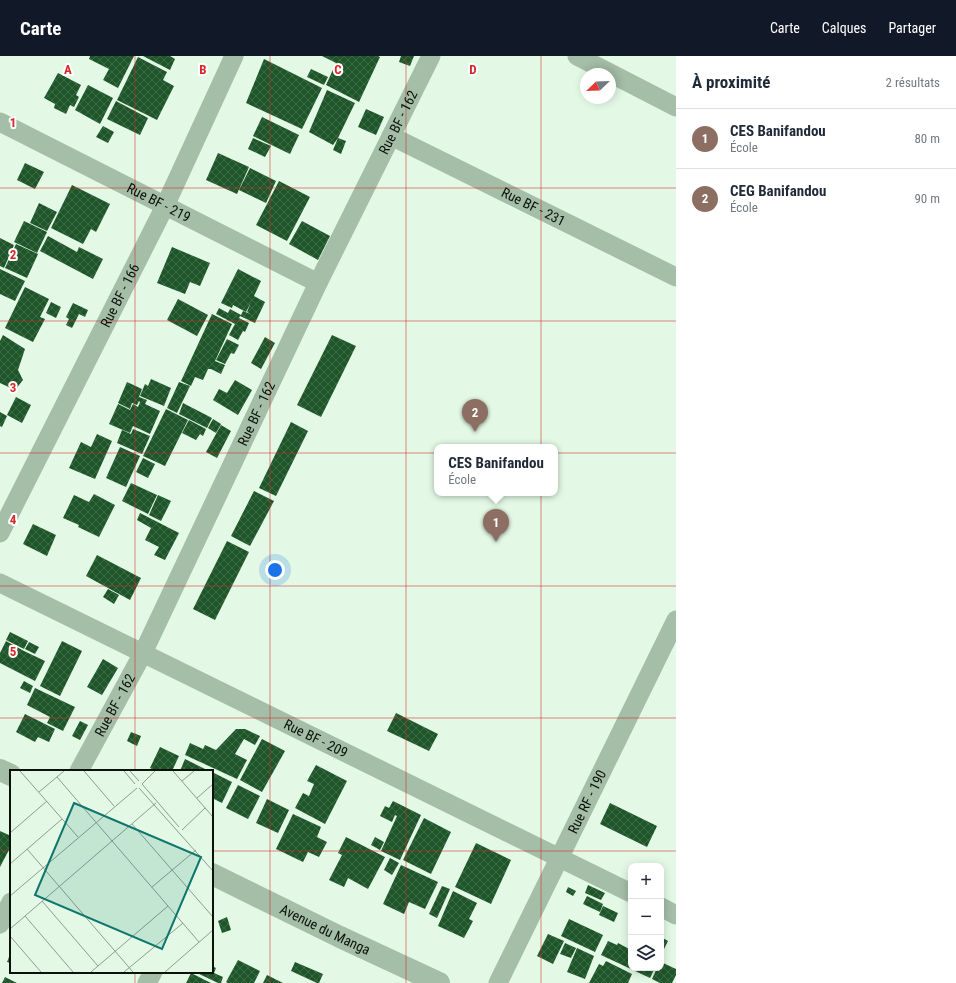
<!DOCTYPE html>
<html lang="fr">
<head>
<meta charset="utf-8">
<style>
	body { margin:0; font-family:"Roboto Condensed",sans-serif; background:#f2f2f3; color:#1f2937 }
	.controls { position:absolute; right:12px; bottom:12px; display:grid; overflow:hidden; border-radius:8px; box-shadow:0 2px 10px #0003 }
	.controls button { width:36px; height:36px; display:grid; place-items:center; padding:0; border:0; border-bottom:1px solid #e0e1e3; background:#fff; color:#1f2937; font:20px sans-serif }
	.compass { position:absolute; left:580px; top:12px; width:36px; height:36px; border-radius:50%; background:#fff; box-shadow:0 2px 10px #0003; rotate:247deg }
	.you { position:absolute; left:275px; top:514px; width:14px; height:14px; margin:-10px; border:3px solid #fff; border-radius:50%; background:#1a73e8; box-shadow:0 0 0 6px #1a73e833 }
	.badge { display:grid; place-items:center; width:26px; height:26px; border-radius:50%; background:#111827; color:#fff; font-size:13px; font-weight:700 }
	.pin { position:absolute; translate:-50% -33px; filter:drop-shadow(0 1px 2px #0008) }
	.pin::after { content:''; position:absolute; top:21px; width:14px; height:12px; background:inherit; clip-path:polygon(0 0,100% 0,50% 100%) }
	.popup { position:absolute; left:434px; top:388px; width:124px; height:52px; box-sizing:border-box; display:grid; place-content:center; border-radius:8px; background:#fff; filter:drop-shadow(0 1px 3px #0005); font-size:13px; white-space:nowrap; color:#747a83 }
	.popup b { font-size:15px; color:#1f2937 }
	.popup::after { content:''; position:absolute; left:50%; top:100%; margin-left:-8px; border:8px solid transparent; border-top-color:#fff }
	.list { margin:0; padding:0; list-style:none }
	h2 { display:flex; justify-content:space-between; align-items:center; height:52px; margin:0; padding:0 16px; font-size:17px }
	h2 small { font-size:13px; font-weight:400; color:#747a83 }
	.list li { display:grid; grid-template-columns:26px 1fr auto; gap:12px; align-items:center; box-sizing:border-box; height:60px; padding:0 16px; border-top:1px solid #e0e1e3 }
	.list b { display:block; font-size:15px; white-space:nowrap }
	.list p { margin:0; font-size:13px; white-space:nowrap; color:#747a83 }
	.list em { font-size:13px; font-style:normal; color:#747a83 }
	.icon { flex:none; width:22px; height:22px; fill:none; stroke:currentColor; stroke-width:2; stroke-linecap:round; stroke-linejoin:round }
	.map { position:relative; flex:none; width:676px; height:927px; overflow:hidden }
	header { display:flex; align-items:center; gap:24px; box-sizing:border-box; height:56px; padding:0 20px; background:#111827; color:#fff }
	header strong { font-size:19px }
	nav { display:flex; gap:22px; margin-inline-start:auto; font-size:14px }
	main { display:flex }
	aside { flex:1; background:#fff }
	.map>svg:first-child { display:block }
	.building { fill:url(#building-cross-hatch) }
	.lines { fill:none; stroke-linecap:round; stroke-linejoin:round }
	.minor { stroke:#a5bea7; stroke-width:19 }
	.tertiary { stroke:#a5bea7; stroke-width:22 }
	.grid { fill:none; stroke:#d62828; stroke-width:1; stroke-opacity:0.55 }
	.labels { text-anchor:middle; stroke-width:4; stroke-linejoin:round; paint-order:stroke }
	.street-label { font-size:14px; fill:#0b120b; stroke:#fff }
	.inset-road { fill:none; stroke:#8d9d8e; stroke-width:1 }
	.view { fill:#0f766e; fill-opacity:0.15; stroke:#0f766e; stroke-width:2 }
	.inset-edge { fill:none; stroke:#0b120b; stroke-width:2 }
	.grid-label { font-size:13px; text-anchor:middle; font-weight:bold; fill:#d62828; stroke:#fff; stroke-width:4; stroke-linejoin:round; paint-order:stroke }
</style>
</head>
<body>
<header>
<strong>Carte</strong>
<nav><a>Carte</a><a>Calques</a><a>Partager</a></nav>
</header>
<main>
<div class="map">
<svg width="676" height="927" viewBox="0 0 676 927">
	<defs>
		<pattern id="building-cross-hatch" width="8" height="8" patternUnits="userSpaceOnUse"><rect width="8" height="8" fill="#1e562a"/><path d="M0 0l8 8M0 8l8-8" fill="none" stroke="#3c6a46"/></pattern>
	</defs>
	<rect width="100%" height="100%" fill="#e3f9e5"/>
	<path class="building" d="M90,0H134L118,32L103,24L109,13L89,3Z
		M143,0H170L175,3L170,14Z
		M322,0H378L380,1L359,46L326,29L336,7Z
		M401,0H414L410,10L399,6Z
		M138,1L167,16L163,24L174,30L157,64L117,44Z
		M264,3L322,32L302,73L246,47Z
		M311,13L328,21L324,29L307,21Z
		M58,17L81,29L76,39L79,41L74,51L70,49L66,58L54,52L55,48L44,42Z
		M88,29L113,42L100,68L75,54Z
		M327,34L355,47L338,82L346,85L341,98L333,94L338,82L333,89L309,76Z
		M116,45L148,62L140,79L107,63Z
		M366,53L384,61L376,79L358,71Z
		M262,61L299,79L290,98L253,80Z
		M103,70L114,76L108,87L96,81Z
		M253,82L271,90L265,101L248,93Z
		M218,97L249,111L237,138L206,124Z
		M25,107L44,116L35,133L17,124Z
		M250,112L276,125L266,147L239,134Z
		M279,125L310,141L287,185L256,169Z
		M72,129L110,148L96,176L91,173L83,188L51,172Z
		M39,147L57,156L47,175L30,167Z
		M24,165L47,176L37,197L14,186Z
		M302,165L330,180L318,204L289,188Z
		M48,180L77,196L79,191L103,203L93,223L40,195Z
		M0,182L14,189L4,212L0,210Z
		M16,188L38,198L27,222L5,212Z
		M172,191L210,207L200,230L190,226L185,238L157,227Z
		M0,213L25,225L15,245L0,238Z
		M238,213L261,225L254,240L265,246L255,267L240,260L239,262L249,267L245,276L243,275L238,284L229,279L235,268L216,258L219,252L228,257L230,253L241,259L243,255L250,258L247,256L251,246L246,256L233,249L232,252L221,247Z
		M25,231L49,243L40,261L45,263L33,286L5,272Z
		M178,243L208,259L197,280L167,264Z
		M51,246L61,251L56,262L46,257Z
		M73,247L88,254L85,261L79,258L72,272L66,269L69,263L66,261Z
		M212,258L232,268L215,305L225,309L221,318L211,313H208L203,324L195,321L191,330L181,325Z
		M3,279L25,293L18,314L23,324L15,334L0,327V285Z
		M332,279L356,290L321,361L297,349Z
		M265,281L275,287L261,313L251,307Z
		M227,283L239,289L234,298L231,297L225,308L216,304Z
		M151,323L171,332L164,350L140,340L145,328L148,330Z
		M235,324L252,334L238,359L213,344L219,333L227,337Z
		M127,326L142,333L139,341L147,344L145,348L160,355L150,378L133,370L130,377L109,368L118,348L130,354L133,348L138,351L140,346L139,345L137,349L132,347L130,353L118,347Z
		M179,326L190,330L177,357L167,352Z
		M16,341L31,349L22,367L7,359Z
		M183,347L212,362L207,372L179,358Z
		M166,353L188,364L165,410L143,400Z
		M0,356L7,360L2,371L0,370Z
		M213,363L221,368L216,377L208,372Z
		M189,364L206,373L203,380L200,378L196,384L182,377Z
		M291,366L308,375L276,440L259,432Z
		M221,369L231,375L217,402L206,396Z
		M133,373L150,380L142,398L117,387L122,374L131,378Z
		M97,378L112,385L95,423L69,412L81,386L91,391Z
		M120,391L140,400L126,431L106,422Z
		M143,402L155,408L148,422L136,416Z
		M131,427L157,439L148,458L122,445Z
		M254,435L274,445L250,490L231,480Z
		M94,438L115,449L99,481L78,471L79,469L63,462L74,439L89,446Z
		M158,439L171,445L161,465L149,459Z
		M140,457L179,477L165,504L154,499L159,491L145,484L151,472L137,464Z
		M33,468L56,479L47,500L23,488Z
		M227,485L249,496L215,564L193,553Z
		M97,499L141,522L130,544L86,520Z
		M108,533L119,539L114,548L103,541Z
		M10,576L28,585L24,593L6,584Z
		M6,585L24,595L23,597L24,595L45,605L35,625L0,607V597Z
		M62,585L82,595L60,640L40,630Z
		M29,586L39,591L35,598L25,593Z
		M103,603L118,612L102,639L87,631Z
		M24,625L33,630L30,637L20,632Z
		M35,632L75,651L63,675L47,667L50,661L27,649Z
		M396,657L438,678L429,695L387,675Z
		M25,658L55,673L49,686L38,681L35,686L16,676Z
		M80,665L88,669L80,684L72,680Z
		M236,673H245L260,680L255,689L244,683L235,698L247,704L237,723L185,699L190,687L203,693L205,689L216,694Z
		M131,676L141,680L137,690L127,685Z
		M262,683L285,695L262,736L240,724Z
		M160,691L179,700L172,715H155L150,712Z
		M185,703L209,715H180Z
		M316,709L347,725L325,768L295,752L303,737L309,740L314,728L307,725Z
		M212,716L232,726L222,747L212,742Z
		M238,729L260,740L248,763L226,752Z
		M267,743L289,754L278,777L256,767Z
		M393,745L421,759L400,804L381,795L397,760L395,759L392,766L380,760L385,750L389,752Z
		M610,747L657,770L647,791L600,768Z
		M293,758L321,771L317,781L327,786L319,801L308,796L303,806L276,793Z
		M424,762L451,776L431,818L403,804Z
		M0,775L11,780V790L0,811Z
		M346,781L385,801L368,833L348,822L344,831L329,824L342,799L338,797Z
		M375,781L384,786L380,794L371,789Z
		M476,787L511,804L491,848L455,831Z
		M390,802L399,807L392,819L384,814Z
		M401,809L438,826L425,853L409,846L404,858L383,848Z
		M588,829L605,837L601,844L585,837Z
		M442,830L450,833L437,862L429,858Z
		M568,831L576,835L573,840L566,836Z
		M453,835L477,847L469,863L473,865L464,882L438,870Z
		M587,840L603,848L600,856L583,848Z
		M603,850L618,857L614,866L599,859Z
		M227,861L231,874L222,877L218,865Z
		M569,863L603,879L595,896L561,880Z
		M548,878L564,885L553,908L537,900Z
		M661,881L668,885L661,899Z
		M608,885L617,889L618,887L631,894V912H655L650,922L601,899Z
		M565,887L576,892L571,902L560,898Z
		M577,892L594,900L585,923L567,916Z
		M11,896V907L7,906Z
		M238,904L260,915L254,927H228L226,926Z
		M606,905L632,918L628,927H589L599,908L603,910Z
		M295,906L323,918L319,927H317L291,915Z
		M661,906L676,913V919L672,927H660L652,923L657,912H661Z
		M212,910L216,912L214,917L223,921L221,927H218L195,916H212Z
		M191,917L211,927H186Z
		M267,919L283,927H263Z
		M5,921L17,927H2Z"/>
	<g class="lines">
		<g class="minor">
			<path d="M577,0L676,51"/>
			<path id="s1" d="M0,66L318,227"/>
			<path id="s2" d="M391,80L676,221"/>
			<path id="s3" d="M0,477L165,150L234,0"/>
			<path id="s4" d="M0,527L631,837"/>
			<path id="s5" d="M79,715L143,597L318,227L431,0"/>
			<path d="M661,851L676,859"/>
			<path d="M0,868L11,846"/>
			<path d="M147,927L153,916"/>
			<path id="s6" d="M498,927L676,564"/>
		</g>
		<g class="tertiary">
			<path d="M0,714L11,719"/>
			<path id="s7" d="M212,818L340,881L439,927"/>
		</g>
	</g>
	<path class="grid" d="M135,0V715M270,0V927M406,0V927M541,0V927M0,132H676M0,265H676M0,397H676M0,530H676M0,662H676M0,795H11M212,795H676M135,916V927"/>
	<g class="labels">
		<g class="street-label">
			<text dy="5" stroke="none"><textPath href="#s5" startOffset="723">Rue BF - 162</textPath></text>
			<text dy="5" stroke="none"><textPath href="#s1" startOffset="178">Rue BF - 219</textPath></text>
			<text dy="5" stroke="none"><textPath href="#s2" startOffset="159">Rue BF - 231</textPath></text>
			<text dy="5" stroke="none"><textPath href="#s3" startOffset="266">Rue BF - 166</textPath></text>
			<text dy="5" stroke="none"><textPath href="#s5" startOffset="399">Rue BF - 162</textPath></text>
			<text dy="5" stroke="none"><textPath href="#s5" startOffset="75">Rue BF - 162</textPath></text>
			<text dy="5" stroke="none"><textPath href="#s4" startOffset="352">Rue BF - 209</textPath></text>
			<text dy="5" stroke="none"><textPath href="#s6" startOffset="202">Rue RF - 190</textPath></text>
			<text dy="5" stroke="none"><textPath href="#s7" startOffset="126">Avenue du Manga</textPath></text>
		</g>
	</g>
	<g transform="translate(10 714)">
		<rect width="203" height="203" fill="#e3f9e5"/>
		<path class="inset-road" d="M10,1L68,67M74,1L104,36M114,1L125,14M120,1L129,11M163,1L203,47M47,7L189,172M172,11L184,1M132,14L145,1M132,14L169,57M129,18L203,101M29,22L54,1M187,28L203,14M122,54L203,147M172,60L195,38M0,63L37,31M17,79L123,202M0,94L52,49M142,117L186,80M0,126L127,18M32,131L88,196M15,146L63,202M0,159L146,33M0,166L31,202M81,202L158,136M114,202L173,153M155,202L203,160"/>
		<path class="view" d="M64,33L191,87L152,179L25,125Z"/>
		<rect width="203" height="203" class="inset-edge"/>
	</g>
	<g class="grid-label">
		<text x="68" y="18">A</text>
		<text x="203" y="18">B</text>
		<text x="338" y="18">C</text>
		<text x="473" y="18">D</text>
		<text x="13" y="71">1</text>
		<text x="13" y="203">2</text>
		<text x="13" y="336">3</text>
		<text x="13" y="468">4</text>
		<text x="13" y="600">5</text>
	</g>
</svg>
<div class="controls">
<button>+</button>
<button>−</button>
<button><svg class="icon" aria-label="layers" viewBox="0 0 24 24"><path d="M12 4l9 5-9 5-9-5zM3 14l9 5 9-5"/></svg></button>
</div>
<svg class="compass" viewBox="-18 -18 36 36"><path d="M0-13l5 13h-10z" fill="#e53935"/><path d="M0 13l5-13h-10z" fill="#747a83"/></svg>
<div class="you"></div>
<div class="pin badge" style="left:496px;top:486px;background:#8d6e63">1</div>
<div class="popup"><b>CES Banifandou</b>École</div>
<div class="pin badge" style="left:475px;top:376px;background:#8d6e63">2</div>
</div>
<aside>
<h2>À proximité<small>2 résultats</small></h2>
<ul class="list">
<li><span class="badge" style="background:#8d6e63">1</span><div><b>CES Banifandou</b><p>École</p></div><em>80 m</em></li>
<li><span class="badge" style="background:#8d6e63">2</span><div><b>CEG Banifandou</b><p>École</p></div><em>90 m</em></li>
</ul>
</aside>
</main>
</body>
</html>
